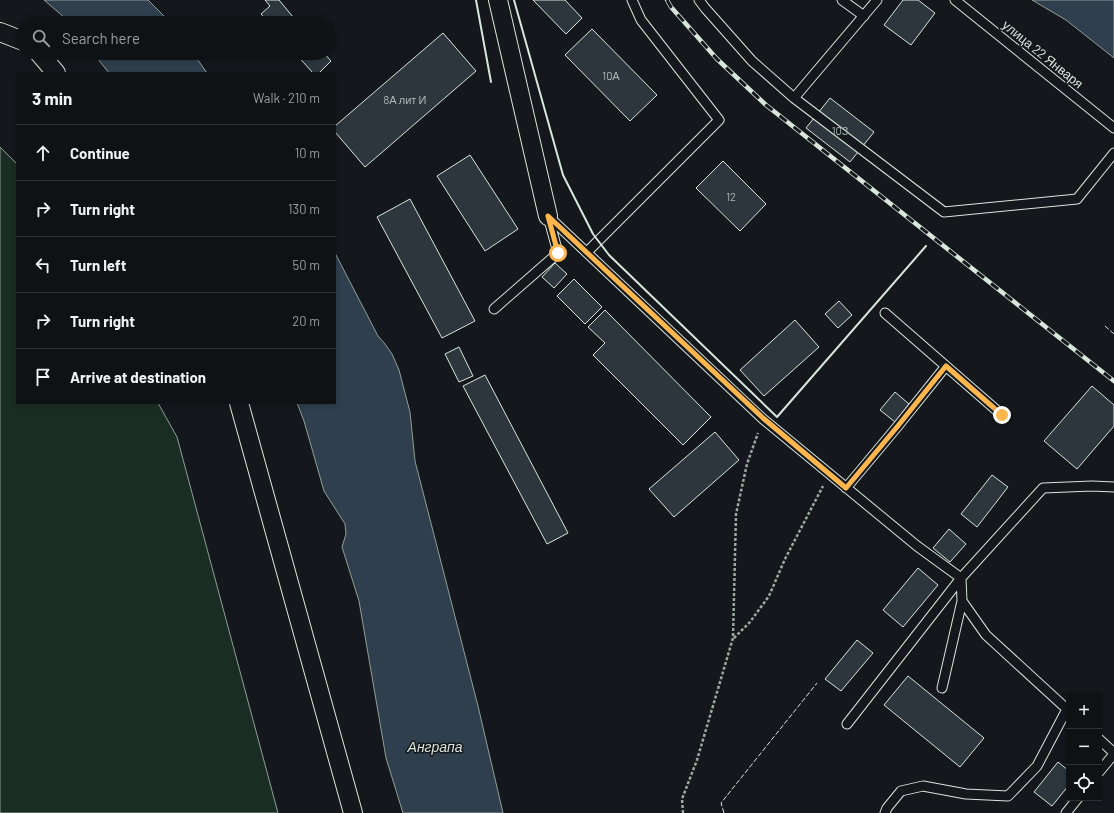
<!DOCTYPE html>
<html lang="en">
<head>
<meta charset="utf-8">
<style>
  body { margin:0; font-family:Barlow,sans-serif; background:#1d2022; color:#f1f3f6 }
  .controls { position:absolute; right:12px; bottom:12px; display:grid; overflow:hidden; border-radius:0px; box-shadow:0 2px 6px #0003 }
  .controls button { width:36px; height:36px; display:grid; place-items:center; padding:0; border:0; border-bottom:1px solid #2f3234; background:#0f1215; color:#f1f3f6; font:20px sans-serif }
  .stop { position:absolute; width:12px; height:12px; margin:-9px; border:3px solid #ffb74d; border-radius:50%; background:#fff }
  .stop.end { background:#ffb74d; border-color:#fff; box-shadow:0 1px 4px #0008 }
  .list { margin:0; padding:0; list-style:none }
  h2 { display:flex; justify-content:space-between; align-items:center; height:52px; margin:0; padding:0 16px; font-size:17px }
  h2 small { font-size:13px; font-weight:400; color:#9b9ea0 }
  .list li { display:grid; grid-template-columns:26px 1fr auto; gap:12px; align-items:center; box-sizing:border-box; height:56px; padding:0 16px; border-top:1px solid #2f3234 }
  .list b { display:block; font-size:15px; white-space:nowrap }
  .list em { font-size:13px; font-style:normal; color:#9b9ea0 }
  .icon { flex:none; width:22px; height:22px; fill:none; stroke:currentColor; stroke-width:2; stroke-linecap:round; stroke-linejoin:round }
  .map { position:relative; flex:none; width:1114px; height:813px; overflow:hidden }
  .search { position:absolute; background:#0f1215; box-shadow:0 2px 6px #0003; left:16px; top:16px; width:320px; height:44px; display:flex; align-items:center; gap:10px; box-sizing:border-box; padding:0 14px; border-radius:22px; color:#9b9ea0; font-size:15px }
  .panel { position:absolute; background:#0f1215; box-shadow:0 2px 6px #0003; left:16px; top:72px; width:320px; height:332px; border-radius:0px }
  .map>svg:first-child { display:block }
</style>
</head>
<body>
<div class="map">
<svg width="1114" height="813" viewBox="0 0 1114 813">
  <rect width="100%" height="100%" fill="#14181c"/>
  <path fill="#1a2d24" stroke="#939e99" d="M0,147L17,164V403H158L177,437L278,813H0Z"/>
  <path fill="#2f3f4d" stroke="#939e99" d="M44,0H148L171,23H69L65,18Z
    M1032,0H1114V58L1066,20Z
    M93,53H193L207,73H109Z
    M335,253L378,336L385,344L392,354L399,370L410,412L415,461L478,706L503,813H403L386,758L359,601L342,547L346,534L345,524L324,491L304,421L297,403H335Z"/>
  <path fill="#2c363c" stroke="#d8e6dc" d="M265,0H279L298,23H269L261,14L270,6Z
    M533,0H565L582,18L566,34Z
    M903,0H918L935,13L911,45L884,25Z
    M592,29L657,95L630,121L565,55Z
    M443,33L476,71L365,167L335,132V126Z
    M295,53H324L331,61L319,73H313Z
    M830,98L874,132L850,162L806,128Z
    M470,155L518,229L485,251L437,176Z
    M723,161L766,204L740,231L696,188Z
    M410,199L475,321L442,338L377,217Z
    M555,263L567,274L554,288L542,277Z
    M574,279L602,307L585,324L557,296Z
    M839,301L852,315L838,328L825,314Z
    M605,310L711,417L683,445L593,355L605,343L588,327Z
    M795,320L819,347L764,396L740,370Z
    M459,347L473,376L459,382L445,354Z
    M485,375L568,533L547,544L463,386Z
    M1092,386L1114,405V426L1077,469L1044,441Z
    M895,392L909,404L895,422L880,410Z
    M715,432L739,460L674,517L649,489Z
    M992,475L1008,487L977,527L961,514Z
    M949,529L966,544L950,562L933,548Z
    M918,568L938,585L903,627L883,610Z
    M857,640L873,653L841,691L825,679Z
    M908,676L984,738L960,767L884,705Z
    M1058,762L1069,771V785L1052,806L1034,792Z"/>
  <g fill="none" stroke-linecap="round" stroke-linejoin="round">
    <g stroke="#d8e6dc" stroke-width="11">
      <path id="service" d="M699,0L705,8L752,61L794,98L877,0
        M842,0L864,16
        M955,0L1114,128
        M794,98L944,212L1077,199L1114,153
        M548,216L763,419L917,546L961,578L962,601L986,635L1069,711
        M587,252L719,120L641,20L632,0
        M494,309L558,253L548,216
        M885,313L1002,415
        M846,488L897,427L946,366
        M942,688L962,601
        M847,724L961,578L1043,488L1092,486L1114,487
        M1099,739L1114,753
        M1099,772L1114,754
        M885,813L887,808L901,791L923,786L966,794L1008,796L1037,766L1067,709
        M1066,813L1078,798"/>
    </g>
    <g stroke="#d8e6dc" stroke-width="20">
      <path id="minor" d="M498,0L548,216
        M0,32L23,41
        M39,53L56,73
        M239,403L353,813"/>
    </g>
    <path stroke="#9da8a2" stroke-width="2.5" stroke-dasharray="3 2" stroke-linecap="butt" d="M734,638L750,622L769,596L785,559L823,486
      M683,813L682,799L697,760L733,638L736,514L747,464L758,433"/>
    <use href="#service" stroke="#14181c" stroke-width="9"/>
    <use href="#minor" stroke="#14181c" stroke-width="18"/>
    <g stroke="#d8e6dc" stroke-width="4.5">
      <path id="rail" d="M667,0L671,7L717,59L766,105L1114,381"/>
    </g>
    <use href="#rail" stroke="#14181c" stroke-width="3" stroke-dasharray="9" stroke-linecap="butt"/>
    <path stroke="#d8e6dc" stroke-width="1" stroke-dasharray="5 2" stroke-linecap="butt" d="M1105,326L1114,334
      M724,813L721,803L817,683"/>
    <path stroke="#d8e6dc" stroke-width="2" d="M476,0L491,82
      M514,0L563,175L593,234L609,255L777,417L926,246"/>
  </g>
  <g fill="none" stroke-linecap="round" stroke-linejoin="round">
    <path stroke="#ffb74d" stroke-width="5" d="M558,253L548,216L763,418L846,488L897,427L946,366L1002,415"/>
  </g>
  <g text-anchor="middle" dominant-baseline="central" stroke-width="3" stroke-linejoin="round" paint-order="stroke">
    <g font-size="11" fill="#adbab4">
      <text x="611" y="75">10А</text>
      <text x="405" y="99">8А лит И</text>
      <text x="840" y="130">10З</text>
      <text x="731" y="196">12</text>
    </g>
    <g font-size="13" fill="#d8e6dc" stroke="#14181c">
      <text transform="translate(1043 54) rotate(39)">улица 22 Января</text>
    </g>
    <g font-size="14" font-style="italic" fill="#d8e6dc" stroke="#14181c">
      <text x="435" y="746">Анграпа</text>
    </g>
  </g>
</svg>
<div class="controls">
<button>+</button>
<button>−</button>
<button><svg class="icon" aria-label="locate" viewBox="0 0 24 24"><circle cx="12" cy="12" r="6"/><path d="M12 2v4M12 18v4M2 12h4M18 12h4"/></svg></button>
</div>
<div class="stop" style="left:558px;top:253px"></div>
<div class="stop end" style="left:1002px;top:415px"></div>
<div class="search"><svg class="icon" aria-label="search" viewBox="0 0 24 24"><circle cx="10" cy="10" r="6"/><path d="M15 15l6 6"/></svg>Search here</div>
<section class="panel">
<h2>3 min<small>Walk · 210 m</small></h2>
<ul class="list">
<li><svg class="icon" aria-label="ahead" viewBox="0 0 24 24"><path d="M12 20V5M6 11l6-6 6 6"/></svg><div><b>Continue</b></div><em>10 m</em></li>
<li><svg class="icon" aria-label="right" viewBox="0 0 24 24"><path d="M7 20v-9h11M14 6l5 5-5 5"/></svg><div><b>Turn right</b></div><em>130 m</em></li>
<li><svg class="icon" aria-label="left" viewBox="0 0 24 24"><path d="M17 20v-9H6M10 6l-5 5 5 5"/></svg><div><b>Turn left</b></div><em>50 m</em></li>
<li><svg class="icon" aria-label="right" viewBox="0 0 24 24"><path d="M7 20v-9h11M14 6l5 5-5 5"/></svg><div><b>Turn right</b></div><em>20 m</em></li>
<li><svg class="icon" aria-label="arrive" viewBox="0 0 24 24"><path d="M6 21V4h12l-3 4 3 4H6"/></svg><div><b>Arrive at destination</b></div></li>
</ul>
</section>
</div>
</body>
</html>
